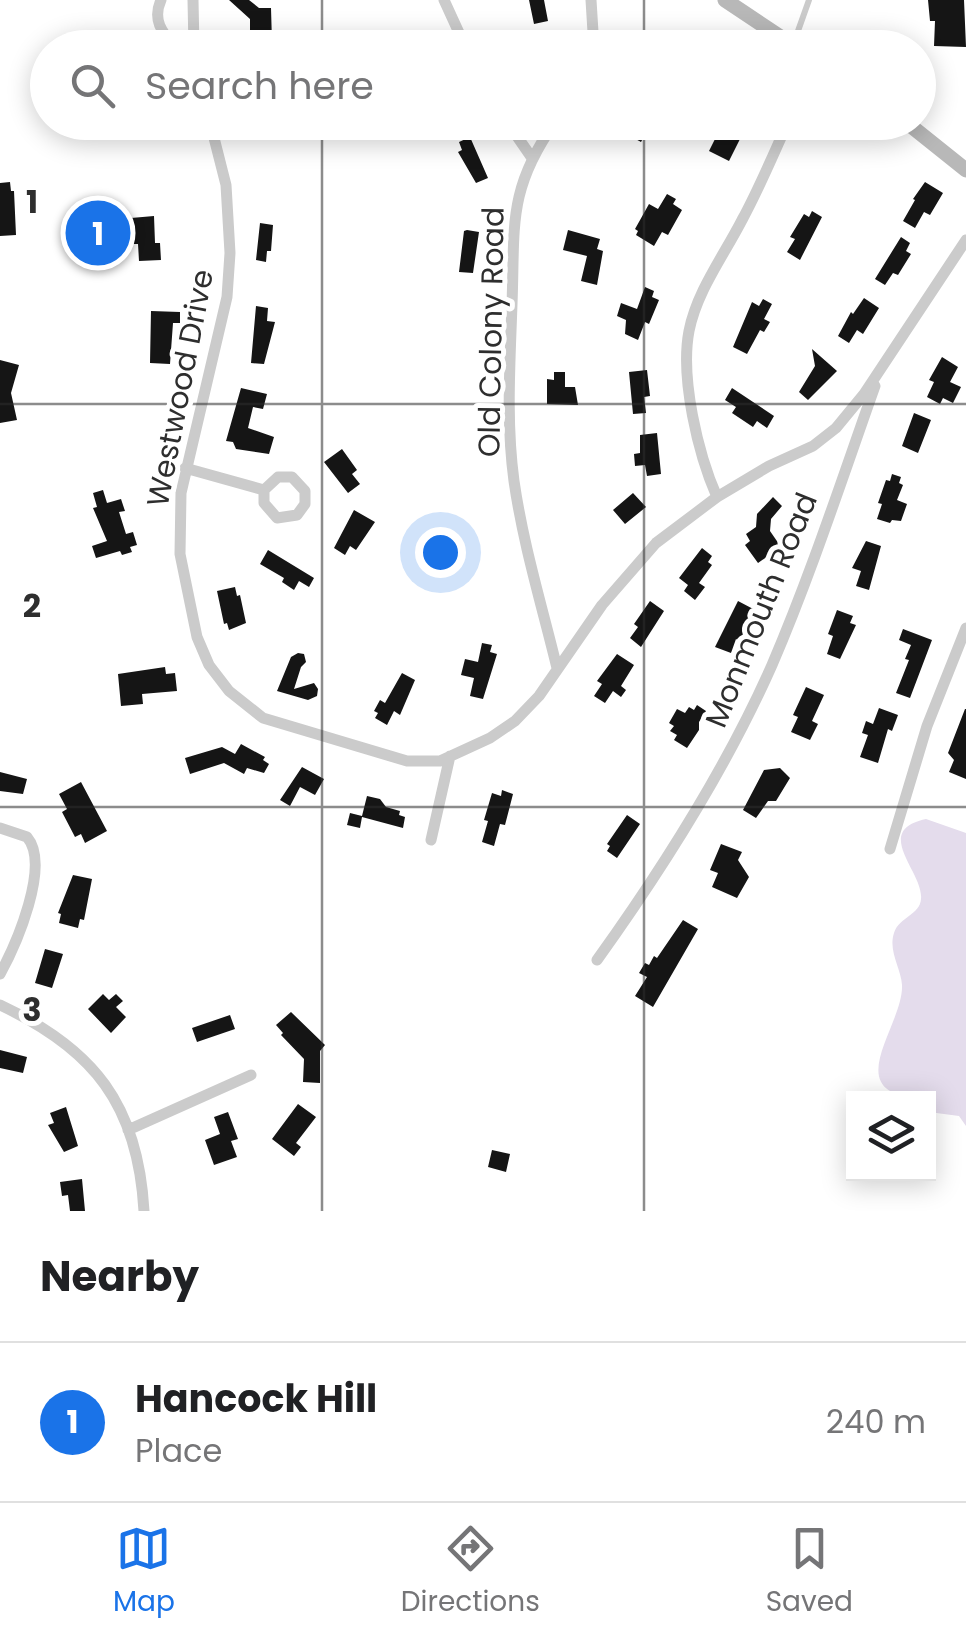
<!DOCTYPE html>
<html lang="en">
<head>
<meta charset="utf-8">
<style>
  body { margin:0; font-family:Poppins,sans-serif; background:#f2f2f2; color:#202124 }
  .controls { position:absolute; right:30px; bottom:30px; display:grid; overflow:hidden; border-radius:0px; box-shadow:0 5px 25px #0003 }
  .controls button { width:90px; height:90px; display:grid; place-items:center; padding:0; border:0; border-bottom:2px solid #e0e0e0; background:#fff; color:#202124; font:50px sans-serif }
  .you { position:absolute; left:440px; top:552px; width:35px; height:35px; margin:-25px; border:8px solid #fff; border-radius:50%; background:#1a73e8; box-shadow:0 0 0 15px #1a73e833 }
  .badge { display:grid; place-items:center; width:65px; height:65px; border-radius:50%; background:#1a73e8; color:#fff; font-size:32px; font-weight:700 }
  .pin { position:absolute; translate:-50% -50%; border:5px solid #fff; box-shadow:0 2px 10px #0006 }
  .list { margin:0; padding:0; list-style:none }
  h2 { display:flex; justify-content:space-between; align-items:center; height:130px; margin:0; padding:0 40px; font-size:42px }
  h2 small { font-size:32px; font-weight:400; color:#757577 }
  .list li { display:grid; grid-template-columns:65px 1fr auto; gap:30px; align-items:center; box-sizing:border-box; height:160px; padding:0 40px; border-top:2px solid #e0e0e0 }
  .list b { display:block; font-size:38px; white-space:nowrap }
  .list p { margin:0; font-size:32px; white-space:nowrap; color:#757577 }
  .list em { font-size:32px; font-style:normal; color:#757577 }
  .icon { flex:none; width:55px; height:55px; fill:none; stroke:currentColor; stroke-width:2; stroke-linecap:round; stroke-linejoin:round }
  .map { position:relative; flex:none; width:966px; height:1211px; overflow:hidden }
  .search { position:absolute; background:#fff; box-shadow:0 5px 25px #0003; left:30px; right:30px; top:30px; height:110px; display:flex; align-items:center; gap:25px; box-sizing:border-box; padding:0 35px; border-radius:55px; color:#757577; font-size:38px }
  .sheet { height:290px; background:#fff }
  nav { display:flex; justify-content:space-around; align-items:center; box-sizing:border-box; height:140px; border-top:2px solid #e0e0e0; background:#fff; font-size:28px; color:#757577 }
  nav a { display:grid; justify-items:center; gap:5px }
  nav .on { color:#1a73e8 }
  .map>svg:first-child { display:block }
</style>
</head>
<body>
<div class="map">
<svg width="966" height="1211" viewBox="0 0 966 1211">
  <rect width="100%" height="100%" fill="#fff"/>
  <path fill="#e4dcec" d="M926,819L966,833V1126L959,1116L929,1112L928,1098C833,1098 904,1027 902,985C901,968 888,951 894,933C899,917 920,915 921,899C924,872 871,831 926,819Z"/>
  <path fill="#151515" d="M229,0H249L259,8H271L272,42L250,43V19Z
    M529,0H544L548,21L534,24Z
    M928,0H964L966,47L934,46L935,21H930Z
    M274,122H306L310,135L301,136L302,140H277Z
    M623,122H635L648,129L641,142L619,130Z
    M700,122H727L744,131L729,161L709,151L719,131Z
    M470,137L488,178L476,183L458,152L462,150L459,142Z
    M10,182L11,191H14L16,235L0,236V183Z
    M925,182L943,193L930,215L924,212L915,228L903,221L915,200L913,199Z
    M667,194L676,199L673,204L682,210L668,235L662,232L654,246L636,235L638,231L635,229L649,204L658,209Z
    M812,211L822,217L800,260L787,252L795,239L790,237L804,214L809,217Z
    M154,216L155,243H160L161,260L139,261L138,244H133L131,218Z
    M260,223L273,225L271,251H267L266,262L256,260Z
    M467,230L479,232L473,273L459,272L464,231Z
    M568,230L600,239L597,249L603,251L597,285L581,281L587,256L563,250Z
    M901,237L910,243L906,251L911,254L898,275L893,273L885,285L875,279Z
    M645,287L654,291L652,297L659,300L649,324L645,322L638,340L625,334L626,320L617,316L621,303L637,309Z
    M864,298L879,308L863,334L857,330L849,343L838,336L851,312L853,314Z
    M763,299L772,304L764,319L770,322L764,332L760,330L747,354L733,347L752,302L759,306Z
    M256,306L268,308L267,321L275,322L264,364L251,363Z
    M151,311L180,312V323H173L170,364L150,363Z
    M812,349L837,371L808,400L799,392L815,366Z
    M942,357L958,367L950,382L961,387L953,403L943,398L940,404L927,397L934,382L929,380Z
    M0,360L19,365L11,393L17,420L0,423Z
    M647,370L650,396L644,397L646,413L633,414L629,372Z
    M554,372H565V387H575L578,405L547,404V379L554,380Z
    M241,388L267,394L263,409L253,407L248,428L274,437L269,454L236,449L233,442L226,441Z
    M732,388L774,416L767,428L757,421L753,427L732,413L736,407L725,400Z
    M914,413L931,420L918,453L902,446Z
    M657,433L661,474L647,476L645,465L635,466L634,454L640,453V435Z
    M342,449L357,470L352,474L360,484L348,493L324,462Z
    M892,474L901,477L899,483L903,485L897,500L907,504L901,521L892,520L890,523L877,519L882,504L878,503L886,480L890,481Z
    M103,490L107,503L121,499L125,511L119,512L126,534L133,532L137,545L130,547L132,552L122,555L120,551L96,558L92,546L107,541L93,508L97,507L93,493Z
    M633,493L646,507L625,524L613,510Z
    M773,497L782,506L771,519L770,531L781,547L758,563L745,545L750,541L746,534L756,527L757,514Z
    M354,510L375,522L356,550L350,546L345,555L334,548Z
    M866,541L881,546L869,590L856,586L861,571L852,568Z
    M702,548L712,556L708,562L712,565L699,583L705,587L695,600L684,591L688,585L679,578Z
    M268,550L314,578L309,587L299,581L294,590L282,582L284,578L260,564Z
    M235,587L237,596L240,595L246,623L229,630L227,623L224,624L217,591Z
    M650,601L664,611L641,647L630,638L638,627L634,624Z
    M738,601L757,611L739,641L736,639L731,653L715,647Z
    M837,610L853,616L850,623L856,625L840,659L827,654L833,636L828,634Z
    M903,629L932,640L910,698L896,693L909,660L905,659L911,645L899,640Z
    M482,643L492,645L490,652L497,654L483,699L470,696L474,678L461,675L465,659L478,662Z
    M298,653L304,654L306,662L301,667L294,689L314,683L318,689L317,696L308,700L277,691L291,657Z
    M617,654L634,665L621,686L626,690L621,697L613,691L605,703L594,696L602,684L597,681Z
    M165,667L166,674L175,673L177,691L142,694L143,704L121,706L118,674Z
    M402,673L415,680L400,715L394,711L387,725L375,718L378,713L374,711L380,700L385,703Z
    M806,687L824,695L812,721L818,724L810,740L791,732L798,717L793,715Z
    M697,705L706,711L699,722V730L687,748L674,740L677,735L670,731L674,726L669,723L677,709L685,713L689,707L694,710Z
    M879,708L898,715L892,731L888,729L878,763L860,757L868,735L862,733L866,721L873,724Z
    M965,709H966V779L949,772L954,760L948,753Z
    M241,744L265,757L263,760L269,764L264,773L247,768L244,774L224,763L190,774L185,758L222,747L235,754Z
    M302,767L324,779L315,795L300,787L290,806L280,800Z
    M780,768L790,778L776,801H768L756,818L743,810L764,770Z
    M0,772L27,779L23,794L0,791Z
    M81,782L107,831L85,843L81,834L75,837L62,812L67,809L59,794Z
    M502,790L513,794L505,825L500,824L494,846L482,842L488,821L484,820L492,793L501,796Z
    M367,796L380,799L386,807L400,811L399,815L405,817L403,828L362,817L360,828L347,825L350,813L362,816Z
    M627,815L640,824L617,858L607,851L610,846L607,844Z
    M721,844L742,852L738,860L749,877L737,898L712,887L718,873L710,870Z
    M73,875L92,879L84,920L80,919L78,928L59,923L61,914L58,913Z
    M683,920L698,929L653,1007L635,996L647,977L639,973L645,963L649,965L654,956L657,958Z
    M45,949L63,954L52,988L35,983Z
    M103,994L109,1000L116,994L123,1001L116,1007L126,1017L111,1033L88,1009Z
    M291,1012L325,1045L320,1051V1083L303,1082L304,1059L281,1035L283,1033L276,1025Z
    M230,1015L235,1029L197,1042L192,1028Z
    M0,1050L27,1057L23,1073L0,1068Z
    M298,1104L316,1117L296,1143L301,1147L294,1156L272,1139Z
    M66,1107L78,1146L64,1152L48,1125L54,1123L50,1113Z
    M228,1112L238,1139L231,1141L237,1157L214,1165L205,1140L220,1134L214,1117Z
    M492,1150L510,1154L506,1172L488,1167Z
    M82,1179L85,1211H70L68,1195L62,1196L60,1182Z"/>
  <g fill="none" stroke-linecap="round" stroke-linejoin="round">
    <path stroke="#cbcbcb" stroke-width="6" d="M793,45L809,0"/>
    <path stroke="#cbcbcb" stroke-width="11" d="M161,0C152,20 162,32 175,48
      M193,0L194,48
      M444,0L466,48
      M591,0L594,48
      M210,122L226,185L230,253L227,297L181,493L180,554L197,637L209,665L229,691L263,718L407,761H440L490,738L515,721L539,696L602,605L656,543L717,497L769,466L813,446L836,428L864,394L966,240
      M507,122L532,158
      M555,122C507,190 515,226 512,304C510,363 506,422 514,481C523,544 542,606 557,668
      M185,468L264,490V503L277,518L297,515L305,504V491L292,477H278L264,490
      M717,497C698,454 680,378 689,331C697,291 723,257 742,220C759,189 773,155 788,122
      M0,828L27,837C51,865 16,945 0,974
      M431,840L450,756
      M890,849L927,726L966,628
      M597,960C663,868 726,769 772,665C811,574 842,479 875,386
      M0,1005C94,1049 138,1105 144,1211
      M128,1130L251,1075"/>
    <path stroke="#b8b8b8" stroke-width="15" d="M725,0L797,48
      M906,122L966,170"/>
  </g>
  <path fill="none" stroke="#2e2e2e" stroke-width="2.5" stroke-opacity="0.55" d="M322,0V48M644,0V48M322,122V1211M644,122V1211M0,404H966M0,807H966"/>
  <g text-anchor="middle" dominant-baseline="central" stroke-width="10" stroke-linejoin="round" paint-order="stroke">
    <g font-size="30" fill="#2e2e2e" stroke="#fff">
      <text transform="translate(491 332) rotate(-89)">Old Colony Road</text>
      <text transform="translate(180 388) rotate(-79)">Westwood Drive</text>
      <text transform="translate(761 610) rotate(-68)">Monmouth Road</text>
    </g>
  </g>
  <g font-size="32" text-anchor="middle" font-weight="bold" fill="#2e2e2e" stroke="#fff" stroke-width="10" stroke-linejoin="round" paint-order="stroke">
    <text x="32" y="213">1</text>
    <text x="32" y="617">2</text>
    <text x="32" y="1021">3</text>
  </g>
</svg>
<div class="controls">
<button><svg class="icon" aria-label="layers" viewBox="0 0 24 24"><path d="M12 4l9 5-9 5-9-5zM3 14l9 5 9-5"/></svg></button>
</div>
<div class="you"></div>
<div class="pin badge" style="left:98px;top:233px">1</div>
<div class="search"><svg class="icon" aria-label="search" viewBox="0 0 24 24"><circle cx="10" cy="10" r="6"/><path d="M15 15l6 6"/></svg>Search here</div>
</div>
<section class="sheet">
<h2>Nearby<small></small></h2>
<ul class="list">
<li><span class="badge">1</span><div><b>Hancock Hill</b><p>Place</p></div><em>240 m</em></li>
</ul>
</section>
<nav>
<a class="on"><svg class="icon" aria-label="map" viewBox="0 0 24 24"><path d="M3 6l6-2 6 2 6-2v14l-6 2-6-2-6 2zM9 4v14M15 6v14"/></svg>Map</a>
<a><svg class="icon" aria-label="directions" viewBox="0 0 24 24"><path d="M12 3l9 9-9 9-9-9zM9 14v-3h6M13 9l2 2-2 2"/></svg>Directions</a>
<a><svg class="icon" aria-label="saved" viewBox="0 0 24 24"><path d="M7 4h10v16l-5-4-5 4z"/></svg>Saved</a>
</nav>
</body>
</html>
